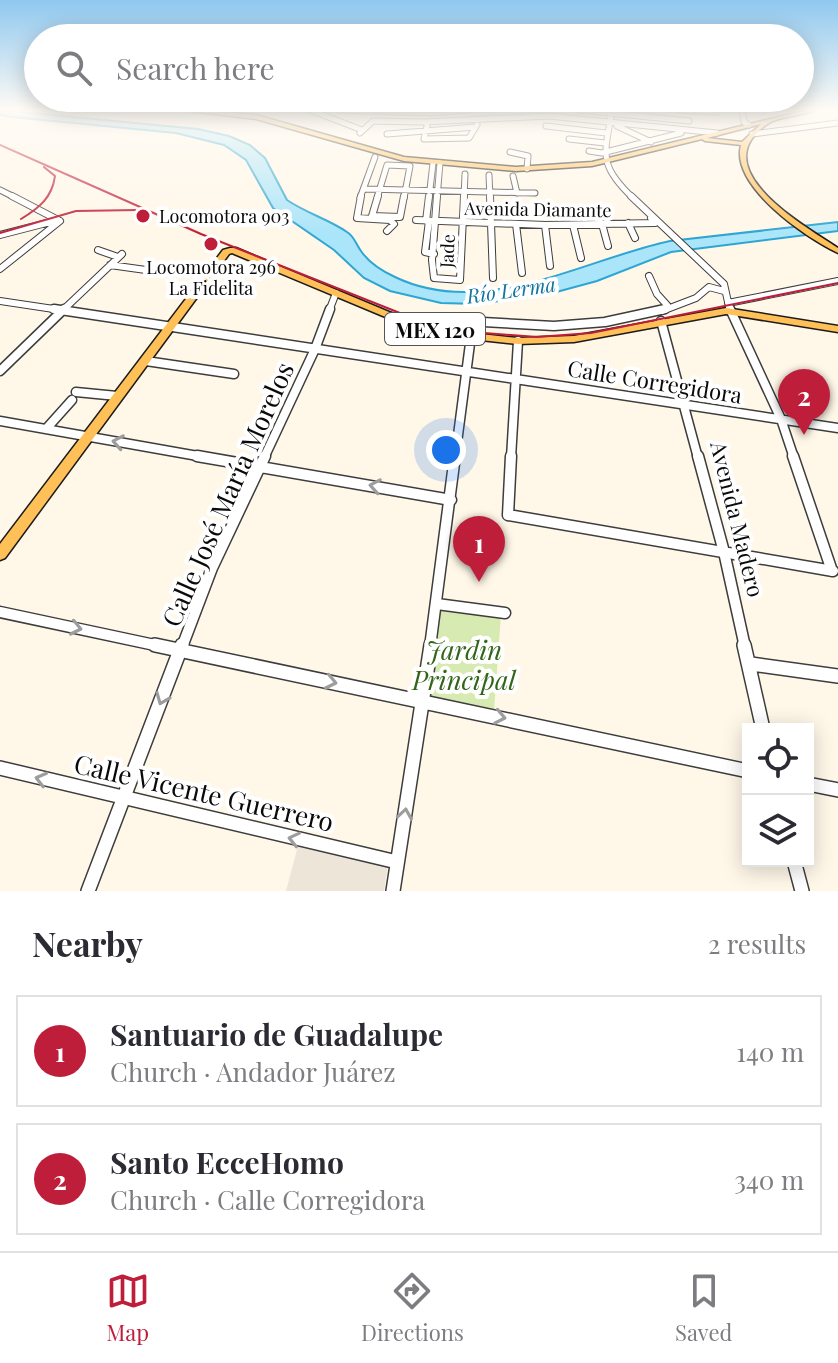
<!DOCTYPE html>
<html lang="en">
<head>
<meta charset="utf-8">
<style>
  body { margin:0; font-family:"Playfair Display",serif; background:#f7f7f7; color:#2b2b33 }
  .controls { position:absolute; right:24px; bottom:24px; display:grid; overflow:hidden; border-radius:0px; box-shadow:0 4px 20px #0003 }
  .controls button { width:72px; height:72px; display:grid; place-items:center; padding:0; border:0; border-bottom:2px solid #e1e1e2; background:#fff; color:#2b2b33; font:40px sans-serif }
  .you { position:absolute; left:446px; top:450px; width:28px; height:28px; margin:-20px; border:6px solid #fff; border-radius:50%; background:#1a73e8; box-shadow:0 0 0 12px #1a73e833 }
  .badge { display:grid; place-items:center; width:52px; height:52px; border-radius:50%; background:#bf1e3a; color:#fff; font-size:26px; font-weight:700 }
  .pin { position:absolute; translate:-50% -66px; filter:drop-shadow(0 2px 4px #0008) }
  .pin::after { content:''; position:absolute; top:42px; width:28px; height:24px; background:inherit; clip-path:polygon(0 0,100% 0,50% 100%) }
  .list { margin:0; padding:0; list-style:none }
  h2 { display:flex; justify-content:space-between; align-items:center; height:104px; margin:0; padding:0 32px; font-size:34px }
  h2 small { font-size:26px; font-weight:400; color:#7c7c81 }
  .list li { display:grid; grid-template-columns:52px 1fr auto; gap:24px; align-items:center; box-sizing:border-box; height:112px; margin:0 16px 16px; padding:0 16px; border:2px solid #e1e1e2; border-radius:0px }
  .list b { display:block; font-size:30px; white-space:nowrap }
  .list p { margin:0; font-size:26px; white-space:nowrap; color:#7c7c81 }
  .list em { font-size:26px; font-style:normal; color:#7c7c81 }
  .icon { flex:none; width:44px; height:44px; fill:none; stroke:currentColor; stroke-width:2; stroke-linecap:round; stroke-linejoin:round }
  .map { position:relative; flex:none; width:838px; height:891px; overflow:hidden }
  .search { position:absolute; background:#fff; box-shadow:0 4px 20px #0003; left:24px; right:24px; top:24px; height:88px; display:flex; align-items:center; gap:20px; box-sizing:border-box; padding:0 28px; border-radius:44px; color:#7c7c81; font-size:30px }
  .sheet { height:360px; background:#fff }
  nav { display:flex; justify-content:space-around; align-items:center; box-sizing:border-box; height:112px; border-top:2px solid #e1e1e2; background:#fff; font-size:22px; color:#7c7c81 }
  nav a { display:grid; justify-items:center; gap:4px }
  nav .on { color:#bf1e3a }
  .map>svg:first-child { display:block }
</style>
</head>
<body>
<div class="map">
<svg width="838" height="891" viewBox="0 0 838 891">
  <rect width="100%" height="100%" fill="#fff7e8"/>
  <path fill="#d6eab1" d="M439,606L501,615L494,710L426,699Z"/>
  <path fill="#ede5d8" d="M298,846L388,865L384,891H286Z"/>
  <path fill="#aae5f9" stroke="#2ea6d3" stroke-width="2" d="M0,110L198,129L229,136L250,145L265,158L287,200C306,213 328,219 347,232C354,236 356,244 361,251C369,263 382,271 395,277C484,320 585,259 670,241L838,222V231L671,252L597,281L549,294L478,304L441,303L390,291L364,278L334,250L273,208L246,160L224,145L176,133L12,117L0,115Z"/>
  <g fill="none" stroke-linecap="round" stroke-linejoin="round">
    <g stroke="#3d3d3d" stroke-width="7">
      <path id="minor-far4" d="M310,110L362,130
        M339,110L431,113L468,110
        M579,110L689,121
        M612,110C605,154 597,164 633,198
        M680,110L717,112
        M742,110L744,122L749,125
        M208,111L211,110
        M427,126L424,139L469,138L477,125
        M546,126L606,133
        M617,126L651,142
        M360,133L373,121L423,122L549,116L717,133
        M387,134L475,127
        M752,134L838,123
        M569,139L605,143
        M589,151L602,153L681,133
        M510,152L528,156L527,169
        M489,175L490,198
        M513,176L517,193
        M364,189L535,193
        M0,190L16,198
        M360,198L375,157
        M377,198L387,165L410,166L404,198
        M429,198L433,163
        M437,198L440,163
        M464,198L465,174"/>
    </g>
    <g stroke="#3d3d3d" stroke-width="8">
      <path id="minor-far3" d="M361,196L357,218L390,220L394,224L387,231
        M378,196L372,216L400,217L404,196
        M437,196L432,260L434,278L460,280L464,196
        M490,196L493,278
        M631,196L724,284L730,311
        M416,220L545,225L655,223L651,218
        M426,221L429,196
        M429,221L425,252L434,254
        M628,223L635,238
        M516,224L522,273
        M602,224L608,246
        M545,225L550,266
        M573,225L581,258
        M0,235L58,220
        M98,250L118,257
        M110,265L153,271
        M0,269L60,221L12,196
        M649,276L657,294L667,305
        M0,301L67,311
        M728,303L838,281
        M62,311L122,254
        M329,311L336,293
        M662,311L696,298L709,287L724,291"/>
    </g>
    <g stroke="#3d3d3d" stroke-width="11">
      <path id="minor-far2" d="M54,309L838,428
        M730,309L781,419L794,458
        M447,320L554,326L605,322L665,309
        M661,321L698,458
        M146,361L234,374
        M0,371L64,309
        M76,392L117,396
        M0,421L209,458
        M46,429L72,400
        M264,458L315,349L330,309
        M455,458L471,336
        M511,458L518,341"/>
    </g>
    <g stroke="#3d3d3d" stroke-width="13">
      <path id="minor-far1" d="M197,456L451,500
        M511,456L508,515L833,571
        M698,456L724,552L745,647
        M793,456L832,571
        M437,604L505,613
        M0,612L164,647
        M182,647L212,568L265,456
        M430,647L455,456"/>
    </g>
    <g stroke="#3d3d3d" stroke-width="16">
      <path id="minor" d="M155,645L748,771
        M744,645L763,729
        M751,664L838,676
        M0,768L397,862
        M808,784L838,790
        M794,861L802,891
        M88,891L182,645
        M393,891L431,645"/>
    </g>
    <g stroke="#1b1b1b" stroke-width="3">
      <path id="major" d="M182,110H197L256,115L404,157L516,167L592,162L808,110H815C803,116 780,116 769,123C701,167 803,225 838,248V253C806,238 730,186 741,145L705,141L702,139L592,166L516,171L404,161L256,119ZM761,124L742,142L707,138Z
        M230,248H236L389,312L423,324L471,333L518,338L574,336L726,308L838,326V332L726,314L574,342L518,344L471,339L418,328L383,316L232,253L229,254L5,558L0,560V544L223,250Z"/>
    </g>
    <use href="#minor-far4" stroke="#fff" stroke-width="5"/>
    <use href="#minor-far3" stroke="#fff" stroke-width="6"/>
    <use href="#minor-far2" stroke="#fff" stroke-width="8"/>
    <use href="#minor-far1" stroke="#fff" stroke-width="10"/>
    <use href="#minor" stroke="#fff" stroke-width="13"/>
    <use href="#major" fill="#ffc058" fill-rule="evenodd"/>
    <path stroke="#bf1e3a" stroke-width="2" d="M0,145L201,234L420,321L471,332L537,337L591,333L838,283
      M21,219C39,208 52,198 55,176L44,167
      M0,233L76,211L137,210"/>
  </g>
  <defs><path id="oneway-chevron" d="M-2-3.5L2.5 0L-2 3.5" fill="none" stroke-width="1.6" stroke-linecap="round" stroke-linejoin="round" transform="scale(2)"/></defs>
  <g stroke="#9d9d9d">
    <use href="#oneway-chevron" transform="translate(118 442) rotate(-170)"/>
    <use href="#oneway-chevron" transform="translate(375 486) rotate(-170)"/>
    <use href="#oneway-chevron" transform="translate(76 628) rotate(12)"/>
    <use href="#oneway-chevron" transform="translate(331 682) rotate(12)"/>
    <use href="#oneway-chevron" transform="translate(162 699) rotate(112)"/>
    <use href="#oneway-chevron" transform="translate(500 717) rotate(11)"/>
    <use href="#oneway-chevron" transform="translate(41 779) rotate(-166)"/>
    <use href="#oneway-chevron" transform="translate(405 814) rotate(-81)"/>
    <use href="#oneway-chevron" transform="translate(294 839) rotate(-167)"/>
  </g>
  <linearGradient id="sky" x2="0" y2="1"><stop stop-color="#8fc8ef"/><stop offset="0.47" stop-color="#fffbf5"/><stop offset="1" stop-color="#fffbf5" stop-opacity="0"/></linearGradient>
  <rect width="838" height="234" fill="url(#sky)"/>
  <g fill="#bf1e3a" stroke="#fff" stroke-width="3">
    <circle cx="143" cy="216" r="8"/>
    <circle cx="211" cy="244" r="8"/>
  </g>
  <g text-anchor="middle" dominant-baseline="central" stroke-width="8" stroke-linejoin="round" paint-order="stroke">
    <g font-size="18" fill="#0a0a0a" stroke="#fff">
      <text transform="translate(538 209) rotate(1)">Avenida Diamante</text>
      <text transform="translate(447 251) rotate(-87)">Jade</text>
    </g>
    <g font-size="18" fill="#0a0a0a" stroke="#fff" text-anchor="start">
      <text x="159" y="216">Locomotora 903</text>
      <text x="211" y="267" text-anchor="middle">Locomotora 296<tspan x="211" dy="21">La Fidelita</tspan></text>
    </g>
    <g font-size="20" font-style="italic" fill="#1074a0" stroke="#fff">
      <text transform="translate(511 289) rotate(-8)">Río Lerma</text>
    </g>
    <rect fill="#fff" stroke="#545454" stroke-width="2" x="385" y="313" width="100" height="32" rx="6"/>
    <g font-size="20" font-weight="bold" fill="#0a0a0a">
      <text x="435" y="329">MEX 120</text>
    </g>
    <g font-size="22" fill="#0a0a0a" stroke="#fff">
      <text transform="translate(655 381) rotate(9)">Calle Corregidora</text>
      <text transform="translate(738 519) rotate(76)">Avenida Madero</text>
    </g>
    <g font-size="26" fill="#0a0a0a" stroke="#fff">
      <text transform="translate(227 494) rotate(-66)">Calle José María Morelos</text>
      <text transform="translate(204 792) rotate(13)">Calle Vicente Guerrero</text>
    </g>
    <g font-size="26" font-style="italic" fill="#326419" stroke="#fff">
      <text x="464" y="649">Jardin<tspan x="464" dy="30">Principal</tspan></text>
    </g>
  </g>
</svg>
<div class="controls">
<button><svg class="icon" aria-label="locate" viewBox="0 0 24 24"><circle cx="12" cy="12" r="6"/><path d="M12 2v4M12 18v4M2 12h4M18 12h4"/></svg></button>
<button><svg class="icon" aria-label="layers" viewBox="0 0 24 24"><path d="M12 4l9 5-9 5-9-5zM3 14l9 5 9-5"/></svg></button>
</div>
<div class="you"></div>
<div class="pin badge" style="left:479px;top:582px">1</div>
<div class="pin badge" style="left:804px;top:435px">2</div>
<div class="search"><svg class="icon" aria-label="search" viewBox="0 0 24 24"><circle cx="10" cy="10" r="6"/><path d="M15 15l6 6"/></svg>Search here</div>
</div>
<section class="sheet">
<h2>Nearby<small>2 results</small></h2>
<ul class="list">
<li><span class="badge">1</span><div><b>Santuario de Guadalupe</b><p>Church · Andador Juárez</p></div><em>140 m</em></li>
<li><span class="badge">2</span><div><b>Santo EcceHomo</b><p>Church · Calle Corregidora</p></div><em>340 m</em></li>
</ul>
</section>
<nav>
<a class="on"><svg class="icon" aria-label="map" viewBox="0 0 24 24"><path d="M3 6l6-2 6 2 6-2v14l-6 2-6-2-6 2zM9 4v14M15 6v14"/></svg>Map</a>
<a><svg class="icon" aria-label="directions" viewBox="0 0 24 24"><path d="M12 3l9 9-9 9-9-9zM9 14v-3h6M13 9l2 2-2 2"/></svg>Directions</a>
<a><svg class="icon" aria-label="saved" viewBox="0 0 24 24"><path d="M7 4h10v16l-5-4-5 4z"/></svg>Saved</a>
</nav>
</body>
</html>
